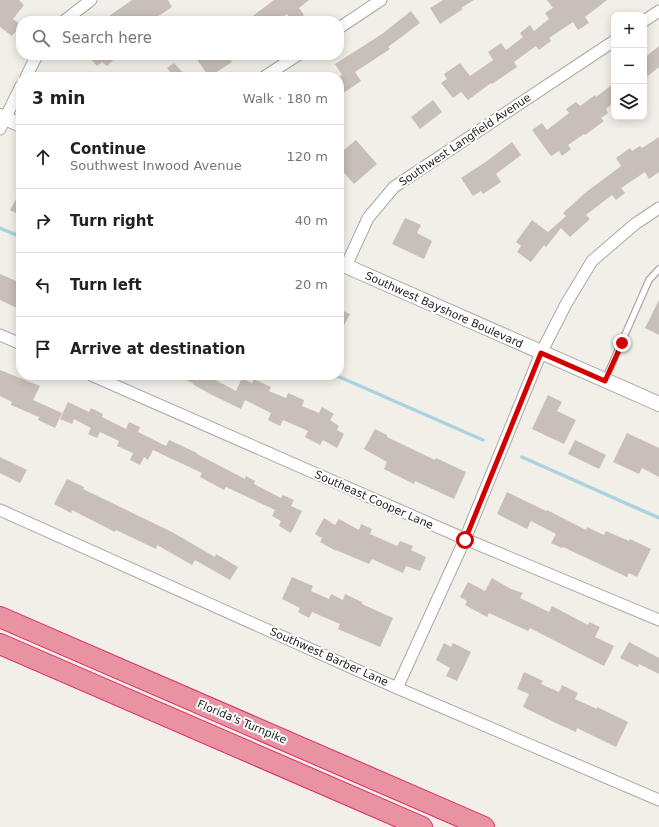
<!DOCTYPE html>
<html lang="en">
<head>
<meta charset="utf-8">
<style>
  body { margin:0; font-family:"DejaVu Sans",sans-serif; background:#f6f6f6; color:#222 }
  .controls { position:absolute; right:12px; top:12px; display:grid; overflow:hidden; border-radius:8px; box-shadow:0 2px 10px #0003 }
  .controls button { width:36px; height:36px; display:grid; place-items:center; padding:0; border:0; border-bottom:1px solid #e0e0e0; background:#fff; color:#222; font:20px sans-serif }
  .stop { position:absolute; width:12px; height:12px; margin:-9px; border:3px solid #d40000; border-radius:50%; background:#fff }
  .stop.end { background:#d40000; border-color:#fff; box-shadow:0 1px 4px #0008 }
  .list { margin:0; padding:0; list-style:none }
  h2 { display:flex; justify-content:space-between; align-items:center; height:52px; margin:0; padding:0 16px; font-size:17px }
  h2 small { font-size:13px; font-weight:400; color:#767676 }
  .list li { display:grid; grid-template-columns:26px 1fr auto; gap:12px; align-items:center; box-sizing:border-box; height:64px; padding:0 16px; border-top:1px solid #e0e0e0 }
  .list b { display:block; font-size:15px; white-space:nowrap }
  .list p { margin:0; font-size:13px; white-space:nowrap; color:#767676 }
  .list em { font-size:13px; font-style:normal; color:#767676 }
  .icon { flex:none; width:22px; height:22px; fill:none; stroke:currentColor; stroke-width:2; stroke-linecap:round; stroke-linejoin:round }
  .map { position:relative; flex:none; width:659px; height:827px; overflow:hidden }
  .search { position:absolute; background:#fff; box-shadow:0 2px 10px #0003; left:16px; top:16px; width:328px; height:44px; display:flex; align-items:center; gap:10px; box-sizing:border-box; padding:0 14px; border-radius:16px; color:#767676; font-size:15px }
  .panel { position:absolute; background:#fff; box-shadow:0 2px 10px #0003; left:16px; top:72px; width:328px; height:308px; border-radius:16px }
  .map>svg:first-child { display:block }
</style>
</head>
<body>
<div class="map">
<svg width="659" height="827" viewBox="0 0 659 827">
  <rect width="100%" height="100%" fill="#f2efe9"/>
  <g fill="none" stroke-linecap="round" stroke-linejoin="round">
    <path stroke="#aad3df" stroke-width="3.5" d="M0,228L21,237
      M335,375L483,440
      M522,457L659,518"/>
  </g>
  <path fill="#c7bfb8" d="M0,0H19L24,5L13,19L21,25L12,36L0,27Z
    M132,0H168L172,7L151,21H102Z
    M274,0H309L299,8L304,15L296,21H292L287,14L277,21H246Z
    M443,0H474L461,8L463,9L440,24L430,8Z
    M547,0H607L585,17L589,23L578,30L573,22L549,38L551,41L539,50L536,46L514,62L517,67L492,84L491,83L468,100L461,92L453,98L441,83L447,79L444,74L460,63L470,76L493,60L488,52L501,43L506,50L523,37L520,33L530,25L534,31L549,19L545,13L553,8Z
    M411,11L420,23L388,47L390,49L355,72L361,81L339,96V77L342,75L335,64L382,34Z
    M659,46V67L644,79V58Z
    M87,55H119L107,66L102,62L97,66Z
    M194,55H227L232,62L209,77Z
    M174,63L187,77H165L170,72L167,68Z
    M614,83V102L606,109L608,113L601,118L604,121L585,135L584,134L568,145L571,149L562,156L559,151L551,156L532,130L542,123L547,130L569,113L566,109L576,102L580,106L595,95L596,97Z
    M433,100L442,112L420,129L411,117Z
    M659,137V172L649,179L645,172L621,188L625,193L616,200L612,195L586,215L590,219L570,237L561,228L546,247L544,245L531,262L517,252L521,246L516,242L532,220L548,232L566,216L563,213L585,193L621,166L616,158L630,148L632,151L640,146L642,148Z
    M356,140L377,164L354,184L339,167V154Z
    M512,142L521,155L496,174L501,182L483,194L481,191L473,196L461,178L487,161Z
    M21,190V216L10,210Z
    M405,218L421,225L417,233L432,241L424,259L392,244Z
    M0,274L21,283V310L0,300Z
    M659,300V335L645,328Z
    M339,309L350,314L339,335Z
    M0,370L40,386L33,400L62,413L55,428L38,420L39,417L11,405L12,402L0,396Z
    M176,375H206L236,391L242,378L252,383L254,379L271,387L269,391L286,398L288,393L304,400L302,406L319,413L322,407L334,414L330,420L339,426L337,430L344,434L337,448L323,440L320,445L305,437L308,431L283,420L280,426L268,420L271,413L245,400L241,409L214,396L194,385V384Z
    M548,395L562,402L557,411L576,420L564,444L532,429Z
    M68,402L89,412L91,408L103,414L102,417L126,429L129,422L140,427L138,432L166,446L169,440L197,453V454L245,479L246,476L255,481L254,484L281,498L283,495L294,500L291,506L302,511L291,533L279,526L281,521L272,516L275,510L226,487L224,490L200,477L202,473L153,450L148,460L144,457L140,465L130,460L133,453L117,446L119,441L100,432L97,438L88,434L91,428L74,419L72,424L60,419Z
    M375,429L387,435V437L435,460L436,458L466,472L454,499L415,481L414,484L384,469L387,462L364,449Z
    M627,433L659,448V477L642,468L639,474L613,462Z
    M575,440L606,455L599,469L568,454Z
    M0,457L27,470L20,483L0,473Z
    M67,479L84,487L83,489L172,532L215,557L216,554L238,567L230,580L195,560L192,565L157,545L156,549L116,530L115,532L72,510L71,513L54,504Z
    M507,492L546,511L547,510L586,530L587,527L604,535L606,531L629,541L630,539L651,549L637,577L629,573L627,577L563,547L562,548L551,543L556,534L531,521L527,529L497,514Z
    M324,518L335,525L339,519L359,530L361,524L372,529L370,534L397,546L400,541L413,546L411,550L426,557L420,571L406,566L403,573L372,559L369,564L336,550V551L320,542L322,538L315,534Z
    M292,577L313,586L311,591L329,599L331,594L343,600L345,594L362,602V604L393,618L380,647L338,629L340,624L312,612L309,618L298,612L300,608L282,599Z
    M492,578L511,589L523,593L520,598L549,612L552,606L588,625L589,622L600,627L595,637L614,646L604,666L530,628L528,631L489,613L487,617L465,605L467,601L460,597L468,582L485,591Z
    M629,642L659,658V674L639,664L638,667L620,658Z
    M444,643L451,647L453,643L471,652L457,681L446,676L450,668L436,660Z
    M524,672L543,681L541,684L559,692L562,685L578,693L575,699L597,709V707L628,722L616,747L577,728L576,732L560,725L523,707L529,694L517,689Z"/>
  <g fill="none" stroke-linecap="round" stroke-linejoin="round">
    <g stroke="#a9a9a9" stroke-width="8">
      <path id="service" d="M605,380L649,280L659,269"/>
    </g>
    <g stroke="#a9a9a9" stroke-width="13">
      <path id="minor" d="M64,21L91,0
        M644,21L659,11
        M339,28L381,0
        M26,77L37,55
        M264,77L298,55
        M0,129L21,86
        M346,266L368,218L394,187L614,41
        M0,335L21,344
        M91,375L465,539L659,620
        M0,510L397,688L659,800
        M397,688L465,539L541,353L566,304L592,261L635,224L659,208"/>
    </g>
    <g stroke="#a9a9a9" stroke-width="16">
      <path id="tertiary" d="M0,116L21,125
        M339,263L659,404"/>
    </g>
    <g stroke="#dc2a67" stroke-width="22">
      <path id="motorway" d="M0,617L484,827
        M0,644L422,827"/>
    </g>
    <use href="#service" stroke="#fff" stroke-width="5.5"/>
    <use href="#minor" stroke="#fff" stroke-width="11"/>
    <use href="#tertiary" stroke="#fff" stroke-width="14"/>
    <use href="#motorway" stroke="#e892a2" stroke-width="20"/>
  </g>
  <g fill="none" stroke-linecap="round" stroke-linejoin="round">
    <path stroke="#d40000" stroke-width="5" d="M465,540L541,353L605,381L622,343"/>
  </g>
  <g text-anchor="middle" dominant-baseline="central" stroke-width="4" stroke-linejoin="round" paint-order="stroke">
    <g font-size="11" fill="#222" stroke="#fff">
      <text transform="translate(465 140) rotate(-34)">Southwest Langfield Avenue</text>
      <text transform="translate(444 310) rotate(24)">Southwest Bayshore Boulevard</text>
      <text transform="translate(374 500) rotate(24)">Southeast Cooper Lane</text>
      <text transform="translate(329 657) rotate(24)">Southwest Barber Lane</text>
      <text transform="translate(242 722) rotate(23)">Florida's Turnpike</text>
    </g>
  </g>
</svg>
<div class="controls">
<button>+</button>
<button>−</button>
<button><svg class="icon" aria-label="layers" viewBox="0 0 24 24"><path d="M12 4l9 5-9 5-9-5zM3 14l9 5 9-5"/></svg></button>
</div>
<div class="stop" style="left:465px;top:540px"></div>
<div class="stop end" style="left:622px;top:343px"></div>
<div class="search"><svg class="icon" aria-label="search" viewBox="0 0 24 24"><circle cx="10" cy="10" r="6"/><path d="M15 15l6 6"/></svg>Search here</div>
<section class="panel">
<h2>3 min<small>Walk · 180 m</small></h2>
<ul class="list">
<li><svg class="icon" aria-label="ahead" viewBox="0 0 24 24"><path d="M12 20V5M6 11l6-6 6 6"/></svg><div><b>Continue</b><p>Southwest Inwood Avenue</p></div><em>120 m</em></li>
<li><svg class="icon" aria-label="right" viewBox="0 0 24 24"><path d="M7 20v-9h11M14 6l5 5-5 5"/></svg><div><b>Turn right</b></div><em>40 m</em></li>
<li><svg class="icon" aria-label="left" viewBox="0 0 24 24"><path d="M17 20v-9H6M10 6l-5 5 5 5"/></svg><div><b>Turn left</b></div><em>20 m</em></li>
<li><svg class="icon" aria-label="arrive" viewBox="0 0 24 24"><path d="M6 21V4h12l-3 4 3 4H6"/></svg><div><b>Arrive at destination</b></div></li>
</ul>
</section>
</div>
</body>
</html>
